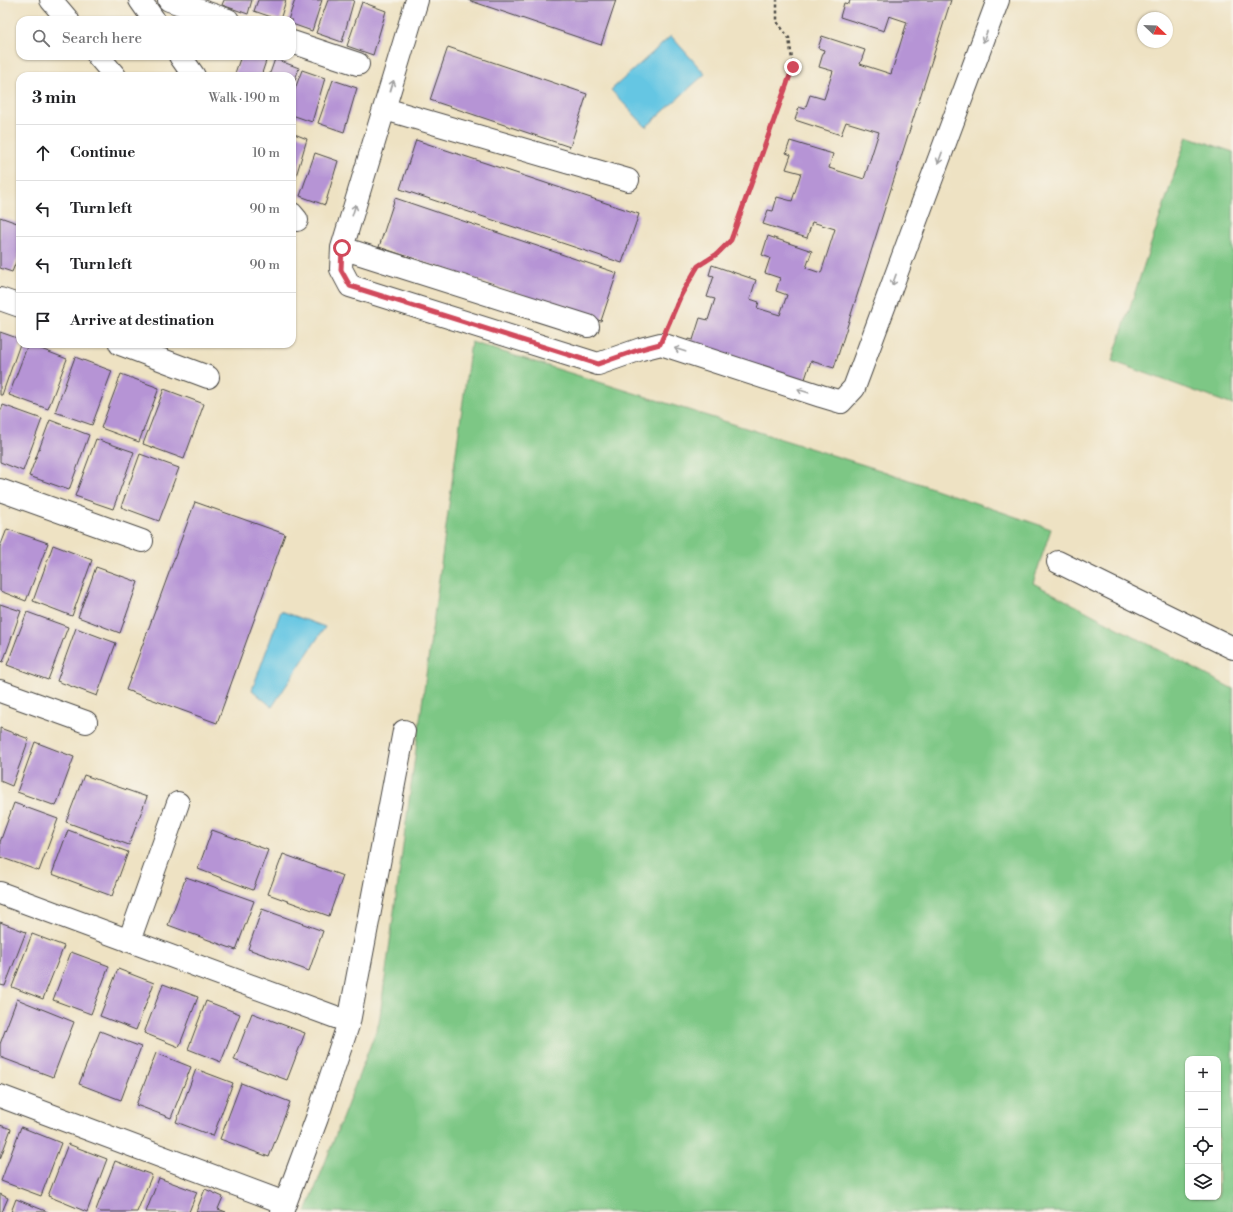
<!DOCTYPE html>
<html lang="en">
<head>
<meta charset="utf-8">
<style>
  body { margin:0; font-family:"Libre Bodoni",serif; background:#f6f6f6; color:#202124 }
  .controls { position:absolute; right:12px; bottom:12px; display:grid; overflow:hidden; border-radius:8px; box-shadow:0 1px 3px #0004 }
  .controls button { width:36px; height:36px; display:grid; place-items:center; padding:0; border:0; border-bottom:1px solid #e0e0e0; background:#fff; color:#202124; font:20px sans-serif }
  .compass { position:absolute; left:1137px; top:12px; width:36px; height:36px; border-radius:50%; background:#fff; box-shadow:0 1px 3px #0004; rotate:113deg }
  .stop { position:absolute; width:12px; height:12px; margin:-9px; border:3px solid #d1495b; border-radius:50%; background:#fff }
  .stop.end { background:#d1495b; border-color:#fff; box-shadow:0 1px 4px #0008 }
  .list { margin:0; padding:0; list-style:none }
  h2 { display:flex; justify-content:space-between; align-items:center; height:52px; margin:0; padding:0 16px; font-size:17px }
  h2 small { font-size:13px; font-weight:400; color:#757577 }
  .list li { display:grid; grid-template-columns:26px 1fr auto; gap:12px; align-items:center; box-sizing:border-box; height:56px; padding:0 16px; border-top:1px solid #e0e0e0 }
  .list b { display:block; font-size:15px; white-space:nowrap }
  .list em { font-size:13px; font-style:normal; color:#757577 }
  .icon { flex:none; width:22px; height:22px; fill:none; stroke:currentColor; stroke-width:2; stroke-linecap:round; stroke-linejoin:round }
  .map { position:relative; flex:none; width:1233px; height:1212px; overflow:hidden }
  .search { position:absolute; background:#fff; box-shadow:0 1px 3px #0004; left:16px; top:16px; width:280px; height:44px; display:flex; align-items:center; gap:10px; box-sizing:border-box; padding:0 14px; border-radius:12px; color:#757577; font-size:15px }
  .panel { position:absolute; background:#fff; box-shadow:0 1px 3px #0004; left:16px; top:72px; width:280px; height:276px; border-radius:12px }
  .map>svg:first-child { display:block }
</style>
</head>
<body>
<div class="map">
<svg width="1233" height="1212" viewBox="0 0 1233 1212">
  <rect width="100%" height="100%" fill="#f7f3e8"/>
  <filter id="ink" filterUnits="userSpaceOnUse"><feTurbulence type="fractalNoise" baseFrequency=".025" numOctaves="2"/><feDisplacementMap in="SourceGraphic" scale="8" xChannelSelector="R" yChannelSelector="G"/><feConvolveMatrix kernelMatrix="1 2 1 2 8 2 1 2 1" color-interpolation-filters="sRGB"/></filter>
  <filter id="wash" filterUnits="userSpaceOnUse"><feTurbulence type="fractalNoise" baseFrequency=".012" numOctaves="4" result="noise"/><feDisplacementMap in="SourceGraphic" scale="16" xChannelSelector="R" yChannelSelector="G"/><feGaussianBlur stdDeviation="0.9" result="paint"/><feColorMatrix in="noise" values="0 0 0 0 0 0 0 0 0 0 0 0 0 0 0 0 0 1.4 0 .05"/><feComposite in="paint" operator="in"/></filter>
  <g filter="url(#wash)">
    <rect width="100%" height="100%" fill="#eee2c3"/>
    <path fill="#7dc785" stroke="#547958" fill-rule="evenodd" d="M1187,136L1233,152V405L1112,361Z
      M471,342L880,470L1051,529L1033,583L1233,689V1212H306L379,1023ZM1188,1059H1218V1197H1188Z"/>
    <path fill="#65c6e3" stroke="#487887" d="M671,36L705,74L646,127L611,90Z
      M281,611L325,627L272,707L252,690Z"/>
    <g id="blocks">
      <path fill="#b694d5" d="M224,0H252L248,14L222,5Z
        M258,0H286L280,20L254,11Z
        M295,0H322L312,31L292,24V20H288Z
        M328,0H354L342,42L316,33Z
        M468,0H616L601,45Z
        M850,0H951L834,368L811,361L803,385L686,348L689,339L693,340L700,318L708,320L715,299L707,297L714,276L709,275L712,265L756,280L750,299L759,302L757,308L780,315L787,295L776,291L780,278L765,273L770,258L762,255L768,236L812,251L806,268L821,273L835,229L812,222L807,238L763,224L768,210L773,211L777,197L792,201L801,173L786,169L791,155L786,153L790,141L833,154L829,168L864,179L879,132L846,122L841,135L795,120L799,107L805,109L810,95L824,99L833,71L819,67L824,50L818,48L822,36L865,50L860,64L891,74L907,22L889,16L884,31L840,17L844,3L849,4Z
        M362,2L386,11L373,55L347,46Z
        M448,47L587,94L570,147L430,100Z
        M241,56H253L266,61L261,76H234Z
        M275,59L299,68L292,89V76H269Z
        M302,70L325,78L312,122L292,115V97Z
        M333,80L357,88L344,132L318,123Z
        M292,133L307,139L294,183L292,182Z
        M416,140L639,214L622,263L400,189Z
        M315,153L338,161L325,205L300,196Z
        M395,198L617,273L601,321L379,247Z
        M0,217L20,224V252L12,272L0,268Z
        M0,332L20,339V344L2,395H0Z
        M28,344L67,359L48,409L9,395Z
        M75,357L112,371L92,425L55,412Z
        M121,374L159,388L139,442L101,428Z
        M164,389L204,404L184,459L143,444Z
        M3,405L42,419L23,471L0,462V413Z
        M50,420L89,435L69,490L29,476Z
        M96,439L134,452L113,509L75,496Z
        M140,454L179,468L159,521L121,507Z
        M195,502L285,534L217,723L126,690Z
        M7,529L48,543L26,601L0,591V547Z
        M53,545L92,560L72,616L33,601Z
        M96,567L138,582L120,633L78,617Z
        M0,604L21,611L3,662L0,661Z
        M27,612L68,627L48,680L7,665Z
        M76,628L116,643L97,696L57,681Z
        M0,728L29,739L12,786L0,781Z
        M35,742L74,757L56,806L17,792Z
        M84,775L147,797L129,845L66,822Z
        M14,803L58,819L39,871L0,857V842Z
        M68,830L128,852L112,896L52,874Z
        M212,830L268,850L253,890L198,869Z
        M283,854L343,876L329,916L268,894Z
        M186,877L254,901L236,950L168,925Z
        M262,909L323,931L309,971L248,949Z
        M0,922L26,932L5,986L0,985Z
        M32,934L64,946L43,999L12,987Z
        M71,952L109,966L91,1014L53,1000Z
        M118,969L154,983L136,1030L100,1016Z
        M163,984L198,997L179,1047L144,1033Z
        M17,999L74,1022L53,1077L0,1057V1044Z
        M206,1001L240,1014L221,1062L188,1049Z
        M252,1013L305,1033L287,1080L234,1060Z
        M100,1031L141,1047L121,1100L79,1084Z
        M156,1053L191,1067L171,1118L136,1105Z
        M196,1069L233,1083L213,1136L176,1122Z
        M241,1083L290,1102L269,1157L220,1139Z
        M0,1125L11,1129L0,1159Z
        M21,1127L61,1143L41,1196L1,1181Z
        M68,1144L107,1159L87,1212L48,1196Z
        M115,1161L152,1175L137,1212H101L96,1210Z
        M159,1178L197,1192L189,1212H146Z
        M205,1189L223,1197L218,1209L226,1212H196Z
        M0,1194L8,1198L2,1212H0Z
        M16,1199L48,1212H11Z"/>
    </g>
  </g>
  <g filter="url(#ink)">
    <use href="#blocks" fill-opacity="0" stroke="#484642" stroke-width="1"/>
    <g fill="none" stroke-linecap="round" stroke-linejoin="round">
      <g stroke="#484642" stroke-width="24">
        <path id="minor" d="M51,0L68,20
          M140,0L154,20
          M169,0L228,20
          M417,0L342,248L341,269L350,286L598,364L641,349L661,344L821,396L841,402L854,388L998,0
          M292,42L358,64
          M98,56L115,76
          M180,56L194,76
          M385,109L628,180
          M292,214L297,220
          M342,248L588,326
          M0,299L20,306
          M120,344L208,377
          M0,490L142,541
          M1058,562L1233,648
          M0,691L86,722
          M0,893L349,1022L317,1118L282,1212
          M129,941L178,803
          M349,1022L404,731
          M0,1096L285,1203"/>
      </g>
      <path stroke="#484642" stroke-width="2.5" stroke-dasharray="3 3" stroke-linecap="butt" d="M669,323L681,295L698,266L717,254L731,240L793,67L789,38L777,22V0"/>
      <use href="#minor" stroke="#fff" stroke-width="22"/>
    </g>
    <defs><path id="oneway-shaft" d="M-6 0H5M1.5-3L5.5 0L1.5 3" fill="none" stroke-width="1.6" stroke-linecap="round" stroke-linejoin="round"/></defs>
    <g stroke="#a0a0a0">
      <use href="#oneway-shaft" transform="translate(985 37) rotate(110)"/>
      <use href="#oneway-shaft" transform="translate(392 86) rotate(-73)"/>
      <use href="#oneway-shaft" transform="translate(940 158) rotate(110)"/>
      <use href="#oneway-shaft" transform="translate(354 210) rotate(-73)"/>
      <use href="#oneway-shaft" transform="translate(894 280) rotate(110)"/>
      <use href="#oneway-shaft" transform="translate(680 350) rotate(-162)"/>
      <use href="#oneway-shaft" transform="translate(803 391) rotate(-162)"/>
    </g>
  </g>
  <g fill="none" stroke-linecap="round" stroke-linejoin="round" filter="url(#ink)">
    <path stroke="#d1495b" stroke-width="5" d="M342,248L341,270L350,286L598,364L641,349L660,344L681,295L698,266L717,254L731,240L793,67"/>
  </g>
</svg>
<div class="controls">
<button>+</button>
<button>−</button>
<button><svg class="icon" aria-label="locate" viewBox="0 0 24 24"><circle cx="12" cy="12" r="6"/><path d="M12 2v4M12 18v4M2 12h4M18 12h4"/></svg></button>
<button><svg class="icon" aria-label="layers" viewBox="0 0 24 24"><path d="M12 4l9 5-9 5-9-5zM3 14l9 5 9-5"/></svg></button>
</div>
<svg class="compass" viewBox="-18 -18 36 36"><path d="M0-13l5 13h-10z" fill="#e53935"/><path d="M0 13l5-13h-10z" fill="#757577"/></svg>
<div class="stop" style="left:342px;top:248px"></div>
<div class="stop end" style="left:793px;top:67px"></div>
<div class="search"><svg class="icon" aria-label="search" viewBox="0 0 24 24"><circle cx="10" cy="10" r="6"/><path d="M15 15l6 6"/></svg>Search here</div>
<section class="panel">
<h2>3 min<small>Walk · 190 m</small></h2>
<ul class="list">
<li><svg class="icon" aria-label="ahead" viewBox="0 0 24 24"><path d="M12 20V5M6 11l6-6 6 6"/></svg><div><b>Continue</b></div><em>10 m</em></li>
<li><svg class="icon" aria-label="left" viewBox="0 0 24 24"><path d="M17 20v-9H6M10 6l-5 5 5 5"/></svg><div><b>Turn left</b></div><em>90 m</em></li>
<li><svg class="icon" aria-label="left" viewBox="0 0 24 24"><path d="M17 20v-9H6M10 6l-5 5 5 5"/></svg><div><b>Turn left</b></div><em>90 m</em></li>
<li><svg class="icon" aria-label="arrive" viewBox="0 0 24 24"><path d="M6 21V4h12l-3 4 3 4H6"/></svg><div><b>Arrive at destination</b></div></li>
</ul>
</section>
</div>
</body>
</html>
